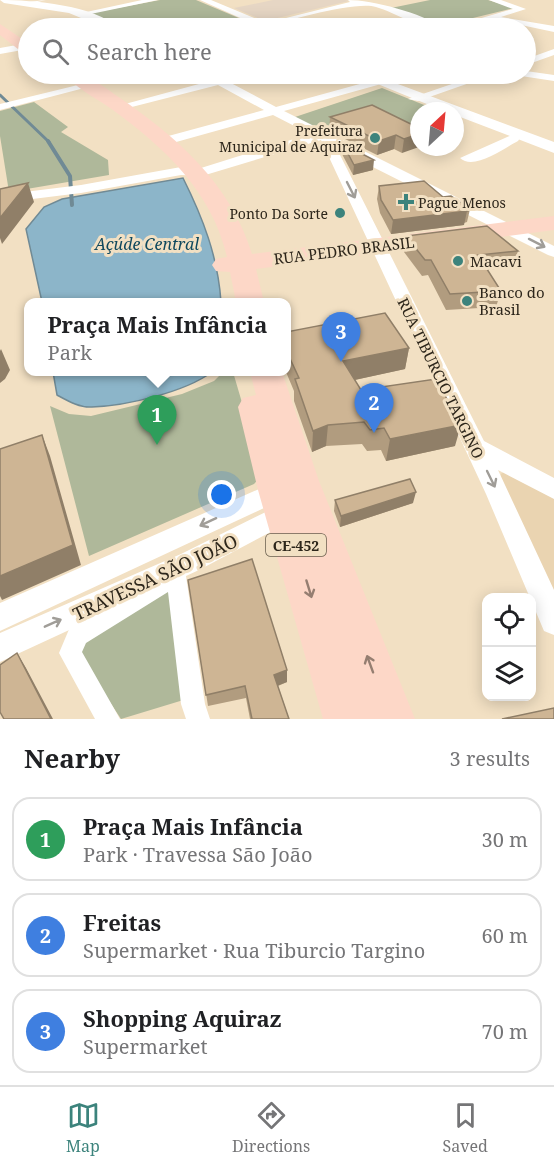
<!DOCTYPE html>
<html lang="en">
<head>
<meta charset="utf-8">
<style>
  body { margin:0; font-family:"Noto Serif",serif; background:#f2f2f2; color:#202124 }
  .controls { position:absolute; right:18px; bottom:18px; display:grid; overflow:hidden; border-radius:12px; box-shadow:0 3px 15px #0003 }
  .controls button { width:54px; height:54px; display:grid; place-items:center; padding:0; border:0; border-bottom:2px solid #e0e0e0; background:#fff; color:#202124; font:30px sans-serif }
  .compass { position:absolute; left:410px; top:102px; width:54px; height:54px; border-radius:50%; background:#fff; box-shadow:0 3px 15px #0003; rotate:26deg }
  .you { position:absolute; left:222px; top:495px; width:21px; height:21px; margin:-15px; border:4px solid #fff; border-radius:50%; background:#1a73e8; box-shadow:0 0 0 9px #1a73e833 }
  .badge { display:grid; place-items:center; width:39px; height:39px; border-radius:50%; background:#3c837c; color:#fff; font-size:20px; font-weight:700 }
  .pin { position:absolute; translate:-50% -50px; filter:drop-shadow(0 2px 3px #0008) }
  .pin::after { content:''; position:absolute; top:32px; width:21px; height:18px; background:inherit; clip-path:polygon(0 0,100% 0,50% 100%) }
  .popup { position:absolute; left:24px; top:298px; width:267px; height:78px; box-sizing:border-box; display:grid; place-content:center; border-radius:12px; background:#fff; filter:drop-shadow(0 2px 4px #0005); font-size:20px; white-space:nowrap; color:#757577 }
  .popup b { font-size:22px; color:#202124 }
  .popup::after { content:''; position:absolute; left:50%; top:100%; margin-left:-12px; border:12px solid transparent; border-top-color:#fff }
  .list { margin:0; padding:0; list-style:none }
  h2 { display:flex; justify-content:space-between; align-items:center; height:78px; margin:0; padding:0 24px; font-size:26px }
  h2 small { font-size:20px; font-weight:400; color:#757577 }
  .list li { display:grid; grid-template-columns:39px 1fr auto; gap:18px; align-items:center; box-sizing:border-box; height:84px; margin:0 12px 12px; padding:0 12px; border:2px solid #e0e0e0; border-radius:18px }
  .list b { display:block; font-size:22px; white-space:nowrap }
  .list p { margin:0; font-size:20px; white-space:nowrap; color:#757577 }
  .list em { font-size:20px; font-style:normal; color:#757577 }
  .icon { flex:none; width:33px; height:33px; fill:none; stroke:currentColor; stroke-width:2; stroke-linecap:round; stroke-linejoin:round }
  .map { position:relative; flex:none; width:554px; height:719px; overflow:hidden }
  .search { position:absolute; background:#fff; box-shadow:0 3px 15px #0003; left:18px; right:18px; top:18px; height:66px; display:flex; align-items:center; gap:15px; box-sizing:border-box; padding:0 21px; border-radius:33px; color:#757577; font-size:22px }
  .sheet { height:366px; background:#fff }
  nav { display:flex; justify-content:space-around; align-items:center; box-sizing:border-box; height:84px; border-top:2px solid #e0e0e0; background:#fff; font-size:16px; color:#757577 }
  nav a { display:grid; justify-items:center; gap:3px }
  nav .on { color:#3c837c }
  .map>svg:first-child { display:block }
</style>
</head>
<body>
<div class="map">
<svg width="554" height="719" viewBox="0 0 554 719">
  <rect width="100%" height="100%" fill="#f2e0c3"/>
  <path fill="#ead4b1" d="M506,470L554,493V600L499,483L501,474Z"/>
  <path fill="#e6d6c4" d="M273,0H345L349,1L265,21L234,8Z"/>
  <path fill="#afb89a" d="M160,0H196L258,26L248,28H115L85,14Z
    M430,0H488L514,8L440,26L391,8Z
    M382,88L439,111H419V141L370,117L323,132L295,117Z
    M34,102L68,127L61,132L108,160L109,175L9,192L0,136V111Z
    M223,372H233L263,474L254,484L89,556L50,406L69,414L91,416L182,394L214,381Z
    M173,581L190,698L121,719L76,651L81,639Z"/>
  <path fill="#8cb5c9" stroke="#708a95" stroke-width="1.5" d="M183,178C203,218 218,257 221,302H42L26,229L44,207L62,199Z
    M53,372H212C185,392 126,406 92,407C80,408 68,401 57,395Z"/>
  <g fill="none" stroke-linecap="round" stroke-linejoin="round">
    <path stroke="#708a95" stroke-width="3" d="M0,95L49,142"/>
    <path stroke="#708a95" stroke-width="4" d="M48,141L70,176L72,205"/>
    <path fill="#fff" fill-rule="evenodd" d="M176,567L183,569L186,576L205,704L210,719H186L181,704L168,592L86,643L82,652L120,719H95L59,653L70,627Z"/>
    <path fill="#fff" fill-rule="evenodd" d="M46,0L24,5L20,3Z
      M142,0H158L81,16L77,14Z
      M200,0H211L266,23L350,2L348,0C372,0 423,13 442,28C420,30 397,13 376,7C356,1 287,20 266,28H251L256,25Z
      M489,0H501L526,9L501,17L554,26V32L493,19L459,28H447L513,9Z
      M112,25L116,28H106L107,26Z
      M28,43V49L0,54V48Z
      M554,49V55L526,65V59Z
      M526,71L554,75V81L521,76L520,74H526Z
      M123,74H138L0,110V104Z
      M200,74H212L221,78L255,74L254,76L229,82L276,107L396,74H411L410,76L284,111L554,246V257L548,255L337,149L484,441L554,478V499L498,470L554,590V635L544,631L486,494L321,140L202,176L181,175L81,193L0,203V195L81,185L181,167L201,168L310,134L273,115L169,144H161V138L264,110L218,85L120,110L114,107L210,81Z
      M481,74H495L418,101L408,99Z
      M514,134L520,138L518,141C504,148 474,171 460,158Z
      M284,478L292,481L296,488L292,495L0,631V603Z
      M290,500L299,503L302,510L299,517L199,570L0,662V633L181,554Z"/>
    <path fill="#fff" fill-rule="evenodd" d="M0,0C33,0 94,5 119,28H105L69,13L4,3Z
      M353,74H371L554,142V153L455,115V111H444Z"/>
    <path fill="#fdd7c7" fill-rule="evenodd" d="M0,24L28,43V54L23,53L0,35Z
      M65,74C86,72 100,84 117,96C176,136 231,184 252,254L554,216V230L256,269L264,302H236L230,272L216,271L212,265L216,259L227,257C212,192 165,148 113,110C98,99 76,89 65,74Z
      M250,372H282L319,481L415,719H323L258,490L238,407L243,398L256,395Z"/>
  </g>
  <path fill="#b19c7f" d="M330,117L419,128L402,153L394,149L377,155L329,131Z
    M343,144L373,170L353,175L342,154Z
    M379,186L470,209L467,222L464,223V225L391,234L380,213L377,199Z
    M406,236L518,251L513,267L487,270L501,291L496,307L446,310L428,275L422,276L404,252Z
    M286,332L409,348L405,369L354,380L361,390L455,446L386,461L381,450L367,451L362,444L326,446L312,452L294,401V391L286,372Z
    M335,500L413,503L340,527L334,511Z
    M188,580L287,682L278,686L289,719H250L246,698L208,706Z"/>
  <path fill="#907f68" d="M419,134V147L402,153L404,139Z
    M396,135L394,149L377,155L379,141Z
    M374,160L373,170L353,175L354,165Z
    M28,183L34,202L2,244L0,238V218Z
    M467,211L464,225L391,234L393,220Z
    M409,348L405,369L341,383L343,361Z
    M1,349L10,370L5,379L0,383V351Z
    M328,425L326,446L312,452L313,431Z
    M461,425L455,446L386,461L390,439Z
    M42,435L50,456L81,565L2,600L0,596V576Z
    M416,492L413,503L340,527L341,516Z
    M17,653L26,668L53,719H51Z
    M287,670V682L274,687V675Z"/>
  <path fill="#ceb594" stroke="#907f68" stroke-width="1.5" d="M372,105L419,128V134L404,139L396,135L379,141L330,117Z
    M343,144L374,160L354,165Z
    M424,181L443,197L451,196L470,209H464L467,211L393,220L381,200L379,186Z
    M28,183L0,218V189Z
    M487,226L518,251L478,255L501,291L450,294L431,260H425L406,236Z
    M385,313L409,348L343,361L361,390L436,379L461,425L390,439L384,428L370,430L364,422L328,425L313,431L295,379L299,378L286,350V332Z
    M42,435L73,545L0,576V449Z
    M410,479L416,492L341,516L335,500Z
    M252,559L287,670L274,675L289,719H252L245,686L206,695L188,580Z
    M17,653L51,719H4L0,712V665Z
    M554,708V719H502Z"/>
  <defs><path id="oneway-shaft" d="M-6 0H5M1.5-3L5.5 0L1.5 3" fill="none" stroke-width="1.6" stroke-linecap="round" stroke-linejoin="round" transform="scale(1.5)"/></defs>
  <g stroke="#a09d98">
    <use href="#oneway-shaft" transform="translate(351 190) rotate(63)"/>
    <use href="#oneway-shaft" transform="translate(537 243) rotate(27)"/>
    <use href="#oneway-shaft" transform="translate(491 479) rotate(64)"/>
    <use href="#oneway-shaft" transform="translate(208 522) rotate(155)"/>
    <use href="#oneway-shaft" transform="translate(53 623) rotate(-24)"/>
  </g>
  <g stroke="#957e71">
    <use href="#oneway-shaft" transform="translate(309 589) rotate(73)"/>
    <use href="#oneway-shaft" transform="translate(370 664) rotate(-110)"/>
  </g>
  <g fill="#3c837c" stroke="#f2e0c3" stroke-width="2">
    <circle cx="375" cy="138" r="6"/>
    <path d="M403 193h6v6h6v6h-6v6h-6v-6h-6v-6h6z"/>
    <circle cx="340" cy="213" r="6"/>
    <circle cx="458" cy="261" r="6"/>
    <circle cx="467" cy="301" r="6"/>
  </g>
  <g text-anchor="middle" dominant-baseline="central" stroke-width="6" stroke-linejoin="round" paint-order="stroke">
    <g font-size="14" fill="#2d261b" stroke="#f2e0c3" text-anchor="end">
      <text x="363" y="130">Prefeitura<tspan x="363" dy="16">Municipal de Aquiraz</tspan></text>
      <text x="418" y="202" text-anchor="start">Pague Menos</text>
      <text x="328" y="213">Ponto Da Sorte</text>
    </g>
    <rect fill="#f2e0c3" stroke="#685e4d" stroke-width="1.5" x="266" y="534" width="60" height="22" rx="4.5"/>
    <g font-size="14" font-weight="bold" fill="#2d261b">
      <text x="296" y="545">CE-452</text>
    </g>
    <g font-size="15" fill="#2d261b" stroke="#f2e0c3">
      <text transform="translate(344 250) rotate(-7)">RUA PEDRO BRASIL</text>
      <text transform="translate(441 378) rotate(64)">RUA TIBURCIO TARGINO</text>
    </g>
    <g font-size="15" fill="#2d261b" stroke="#f2e0c3" text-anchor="start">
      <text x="470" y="261">Macavi</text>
      <text x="479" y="292">Banco do<tspan x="479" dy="17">Brasil</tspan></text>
    </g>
    <g font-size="16" font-style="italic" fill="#0f485d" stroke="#f2e0c3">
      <text x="147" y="244">Açúde Central</text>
    </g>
    <g font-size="18" fill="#2d261b" stroke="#f2e0c3">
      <text transform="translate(155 577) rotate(-25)">TRAVESSA SÃO JOÃO</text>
    </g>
  </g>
</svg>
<div class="controls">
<button><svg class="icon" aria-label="locate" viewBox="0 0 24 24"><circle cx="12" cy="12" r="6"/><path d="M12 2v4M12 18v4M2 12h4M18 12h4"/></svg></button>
<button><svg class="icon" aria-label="layers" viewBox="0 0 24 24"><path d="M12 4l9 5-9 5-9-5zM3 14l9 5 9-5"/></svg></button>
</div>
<svg class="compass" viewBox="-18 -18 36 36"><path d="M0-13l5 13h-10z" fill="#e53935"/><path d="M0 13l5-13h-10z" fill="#757577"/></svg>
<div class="you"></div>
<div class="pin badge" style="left:157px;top:445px;background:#2e9e5b">1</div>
<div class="popup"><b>Praça Mais Infância</b>Park</div>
<div class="pin badge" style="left:374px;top:433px;background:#3f7fe0">2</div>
<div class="pin badge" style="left:341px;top:362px;background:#3f7fe0">3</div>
<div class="search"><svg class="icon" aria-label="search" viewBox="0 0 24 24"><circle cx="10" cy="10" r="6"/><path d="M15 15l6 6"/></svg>Search here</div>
</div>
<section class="sheet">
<h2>Nearby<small>3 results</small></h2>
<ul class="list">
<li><span class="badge" style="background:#2e9e5b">1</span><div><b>Praça Mais Infância</b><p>Park · Travessa São João</p></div><em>30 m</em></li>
<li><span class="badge" style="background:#3f7fe0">2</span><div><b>Freitas</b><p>Supermarket · Rua Tiburcio Targino</p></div><em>60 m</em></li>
<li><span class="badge" style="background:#3f7fe0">3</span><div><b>Shopping Aquiraz</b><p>Supermarket</p></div><em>70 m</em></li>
</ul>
</section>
<nav>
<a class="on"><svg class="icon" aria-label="map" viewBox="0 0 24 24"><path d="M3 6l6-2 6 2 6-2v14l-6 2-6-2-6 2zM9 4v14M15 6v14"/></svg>Map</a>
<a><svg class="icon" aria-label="directions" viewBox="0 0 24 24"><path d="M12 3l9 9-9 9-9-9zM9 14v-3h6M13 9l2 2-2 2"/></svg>Directions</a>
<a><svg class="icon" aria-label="saved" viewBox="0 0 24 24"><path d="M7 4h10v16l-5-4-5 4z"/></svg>Saved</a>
</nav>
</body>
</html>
